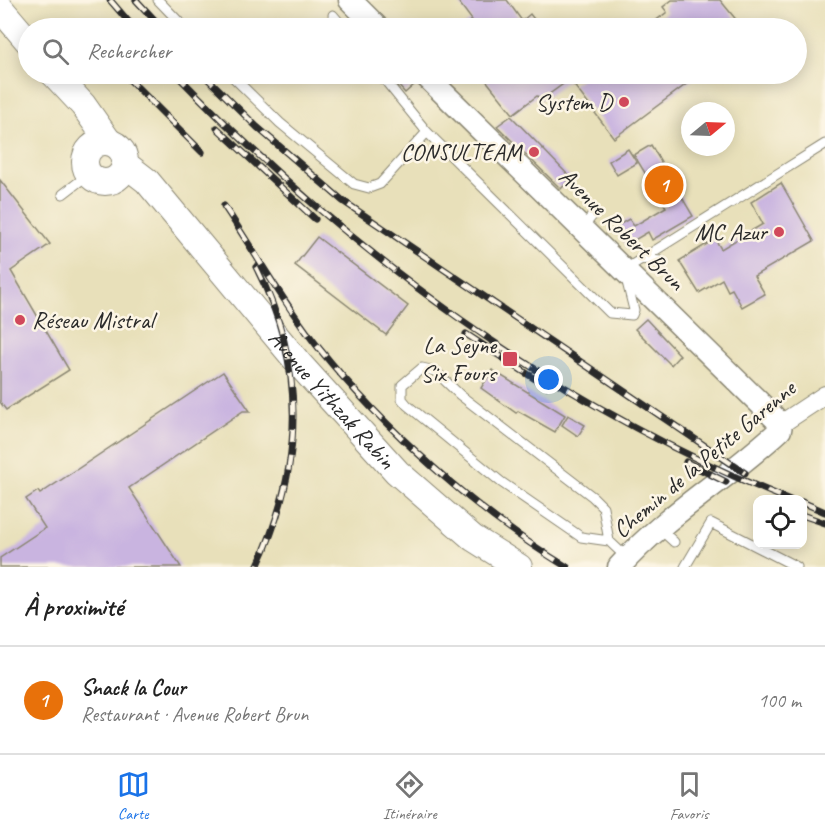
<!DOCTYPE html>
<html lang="fr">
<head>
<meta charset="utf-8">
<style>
  body { margin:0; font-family:Caveat,sans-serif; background:#f6f6f6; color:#222 }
  .controls { position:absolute; right:18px; bottom:18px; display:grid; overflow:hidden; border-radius:12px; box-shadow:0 3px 15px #0003 }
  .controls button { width:54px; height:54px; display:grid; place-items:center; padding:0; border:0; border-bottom:2px solid #e0e0e0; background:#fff; color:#222; font:30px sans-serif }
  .compass { position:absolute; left:681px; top:102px; width:54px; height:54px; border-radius:50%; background:#fff; box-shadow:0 3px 15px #0003; rotate:71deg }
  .you { position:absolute; left:549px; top:380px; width:21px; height:21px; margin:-15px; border:4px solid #fff; border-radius:50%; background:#1a73e8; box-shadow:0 0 0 9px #1a73e833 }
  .badge { display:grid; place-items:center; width:39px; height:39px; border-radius:50%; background:#1a73e8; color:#fff; font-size:20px; font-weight:700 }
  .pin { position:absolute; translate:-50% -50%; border:3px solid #fff; box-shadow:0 2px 6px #0006 }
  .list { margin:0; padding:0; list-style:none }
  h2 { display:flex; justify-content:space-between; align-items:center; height:78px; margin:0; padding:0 24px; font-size:26px }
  h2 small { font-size:20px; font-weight:400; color:#767676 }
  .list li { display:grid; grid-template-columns:39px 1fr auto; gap:18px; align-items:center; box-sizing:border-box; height:108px; padding:0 24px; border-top:2px solid #e0e0e0 }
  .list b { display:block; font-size:22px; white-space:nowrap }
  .list p { margin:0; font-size:20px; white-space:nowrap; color:#767676 }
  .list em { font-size:20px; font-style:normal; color:#767676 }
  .icon { flex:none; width:33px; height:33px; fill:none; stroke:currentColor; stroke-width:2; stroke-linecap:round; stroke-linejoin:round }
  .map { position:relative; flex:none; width:825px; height:567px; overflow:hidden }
  .search { position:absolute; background:#fff; box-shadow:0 3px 15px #0003; left:18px; right:18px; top:18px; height:66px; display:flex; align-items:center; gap:15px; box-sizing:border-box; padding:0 21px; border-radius:33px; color:#767676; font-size:22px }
  .sheet { height:186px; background:#fff }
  nav { display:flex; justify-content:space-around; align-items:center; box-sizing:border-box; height:84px; border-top:2px solid #e0e0e0; background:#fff; font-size:16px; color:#767676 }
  nav a { display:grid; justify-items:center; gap:3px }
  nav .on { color:#1a73e8 }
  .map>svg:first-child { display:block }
</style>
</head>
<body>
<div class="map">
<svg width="825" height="567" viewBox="0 0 825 567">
  <rect width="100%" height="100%" fill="#fcf5e5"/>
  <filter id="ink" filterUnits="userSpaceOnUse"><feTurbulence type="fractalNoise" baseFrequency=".0167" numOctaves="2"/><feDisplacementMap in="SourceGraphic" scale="12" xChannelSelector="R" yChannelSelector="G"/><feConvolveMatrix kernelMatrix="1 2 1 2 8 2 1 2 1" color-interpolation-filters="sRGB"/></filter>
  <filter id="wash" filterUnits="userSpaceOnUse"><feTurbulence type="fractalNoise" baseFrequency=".008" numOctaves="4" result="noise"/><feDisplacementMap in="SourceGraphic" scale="24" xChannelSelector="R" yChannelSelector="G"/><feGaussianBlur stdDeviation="1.35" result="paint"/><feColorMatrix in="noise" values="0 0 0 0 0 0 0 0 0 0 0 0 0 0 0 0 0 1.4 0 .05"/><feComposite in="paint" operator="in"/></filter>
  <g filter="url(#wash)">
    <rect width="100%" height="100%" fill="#e8e0ba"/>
    <g id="blocks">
      <path fill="#c9b4e0" d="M457,0H507L522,21L530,14L541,28H461L472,20Z
        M672,0H720L743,28H646L667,12L663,7Z
        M388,74H405L415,84L405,93Z
        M481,74H577L541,100L537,96L513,114Z
        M587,74H700L614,138L573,84Z
        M511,116L571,178L561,189L497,126Z
        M651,145L693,216L652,240L648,232L626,245L615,227L629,219L634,226L666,207L634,155Z
        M628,149L637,163L617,175L609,161Z
        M0,180L50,244L11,271L69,370L6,410L0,402Z
        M781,183L814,241L754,276L765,294L742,307L732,289L728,291L722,279L699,293L679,261L715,239L721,249L763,224L751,202Z
        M317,237L408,306L386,335L295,265Z
        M646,319L680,355L671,365L635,329Z
        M492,370L565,415L555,432L518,411L516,413L481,388Z
        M223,372L250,411H243L129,488L181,567H0V558L45,528L26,499L38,491L40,494Z
        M568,415L585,425L578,436L562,425Z"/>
    </g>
  </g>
  <g filter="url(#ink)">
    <use href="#blocks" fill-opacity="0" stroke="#8a8672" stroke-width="1.5"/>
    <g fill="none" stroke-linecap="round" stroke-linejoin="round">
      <g stroke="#8a8672" stroke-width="11">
        <path id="service" d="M158,0L185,28
          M333,15L344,28
          M230,74L280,123L354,184L369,188L380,184L427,132
          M380,74L427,132L610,313L632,315L634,310L624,270L825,144
          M439,88L452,74
          M63,194L89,174
          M582,228L593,215
          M640,259L661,261
          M660,529L674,542
          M609,541L581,537L501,482L407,405L402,399V385L422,368L435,371L460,395L593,497L603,507L609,541L627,558
          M685,567L711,523L797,567"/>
      </g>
      <g stroke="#8a8672" stroke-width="20">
        <path id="minor" d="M781,424L825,395"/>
      </g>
      <g stroke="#8a8672" stroke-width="25">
        <path id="tertiary" d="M350,0L378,28
          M424,74L781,424L780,430C729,478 666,514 619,567"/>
      </g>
      <g stroke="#8a8672" stroke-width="28">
        <g id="secondary">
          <path d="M0,8L28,41"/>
          <path d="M54,74L83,105L109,142"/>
          <circle cx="105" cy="162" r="20"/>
          <path id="s1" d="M125,164L147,181L301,366L397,472L473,538L519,567"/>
        </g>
      </g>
      <use href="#service" stroke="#fff" stroke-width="9"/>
      <use href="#minor" stroke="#fff" stroke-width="18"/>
      <use href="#tertiary" stroke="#fff" stroke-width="22"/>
      <use href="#secondary" stroke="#fff" stroke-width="26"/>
      <g stroke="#2b2b2b" stroke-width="7">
        <path id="rail" d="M110,0L134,28
          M136,0L162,28
          M176,74C350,254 556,406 790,500
          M203,74L257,127L343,201L745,473
          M126,76L202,152
          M217,128L315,219
          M224,206C255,252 283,303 318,347C384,429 476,512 567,567
          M256,267C307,367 304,466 257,567
          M466,334L546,386
          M686,462L726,482
          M802,502L825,512
          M802,515L825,523"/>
      </g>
      <use href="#rail" stroke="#fcf5e5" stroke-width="4.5" stroke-dasharray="14" stroke-linecap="butt"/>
    </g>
  </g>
  <g fill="#d1495b" stroke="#fcf5e5" stroke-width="2">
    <circle cx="624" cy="102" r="6"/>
    <circle cx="534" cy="152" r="6"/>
    <circle cx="779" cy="232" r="6"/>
    <circle cx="20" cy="320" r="6"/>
    <rect x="502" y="351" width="16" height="16" rx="3"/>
  </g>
  <g text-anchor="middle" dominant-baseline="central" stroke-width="5" stroke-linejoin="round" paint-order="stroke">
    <g font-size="24" fill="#2b2b2b" stroke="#fcf5e5" text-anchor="end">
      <text x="612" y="102">System D</text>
      <text x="522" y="152">CONSULTEAM</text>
      <text x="767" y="232">MC Azur</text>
      <text x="32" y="320" text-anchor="start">Réseau Mistral</text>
      <text x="496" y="345">La Seyne<tspan x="496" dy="28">Six Fours</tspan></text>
    </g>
    <g font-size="24" fill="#2b2b2b" stroke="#fcf5e5">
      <text transform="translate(622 229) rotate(44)">Avenue Robert Brun</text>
      <text stroke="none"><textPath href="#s1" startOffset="314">Avenue Yithzak Rabin</textPath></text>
      <text transform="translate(704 459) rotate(-40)">Chemin de la Petite Garenne</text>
    </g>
  </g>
</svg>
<div class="controls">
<button><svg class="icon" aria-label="locate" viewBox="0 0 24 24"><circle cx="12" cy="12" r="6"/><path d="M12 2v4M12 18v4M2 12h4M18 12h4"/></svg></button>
</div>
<svg class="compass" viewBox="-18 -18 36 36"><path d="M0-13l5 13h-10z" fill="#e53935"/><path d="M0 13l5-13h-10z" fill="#767676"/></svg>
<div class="you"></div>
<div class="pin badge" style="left:664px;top:185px;background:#e8710a">1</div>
<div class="search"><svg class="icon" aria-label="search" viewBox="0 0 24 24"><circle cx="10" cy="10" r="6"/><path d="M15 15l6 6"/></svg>Rechercher</div>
</div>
<section class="sheet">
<h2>À proximité<small></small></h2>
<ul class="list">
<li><span class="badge" style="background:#e8710a">1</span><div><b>Snack la Cour</b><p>Restaurant · Avenue Robert Brun</p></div><em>100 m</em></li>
</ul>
</section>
<nav>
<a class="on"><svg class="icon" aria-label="map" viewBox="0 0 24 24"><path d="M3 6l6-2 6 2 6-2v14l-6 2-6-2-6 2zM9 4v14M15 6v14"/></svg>Carte</a>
<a><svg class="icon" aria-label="directions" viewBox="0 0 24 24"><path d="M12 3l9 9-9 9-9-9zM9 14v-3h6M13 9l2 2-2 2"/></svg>Itinéraire</a>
<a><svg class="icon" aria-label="saved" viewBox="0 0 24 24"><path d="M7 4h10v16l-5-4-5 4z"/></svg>Favoris</a>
</nav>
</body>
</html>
